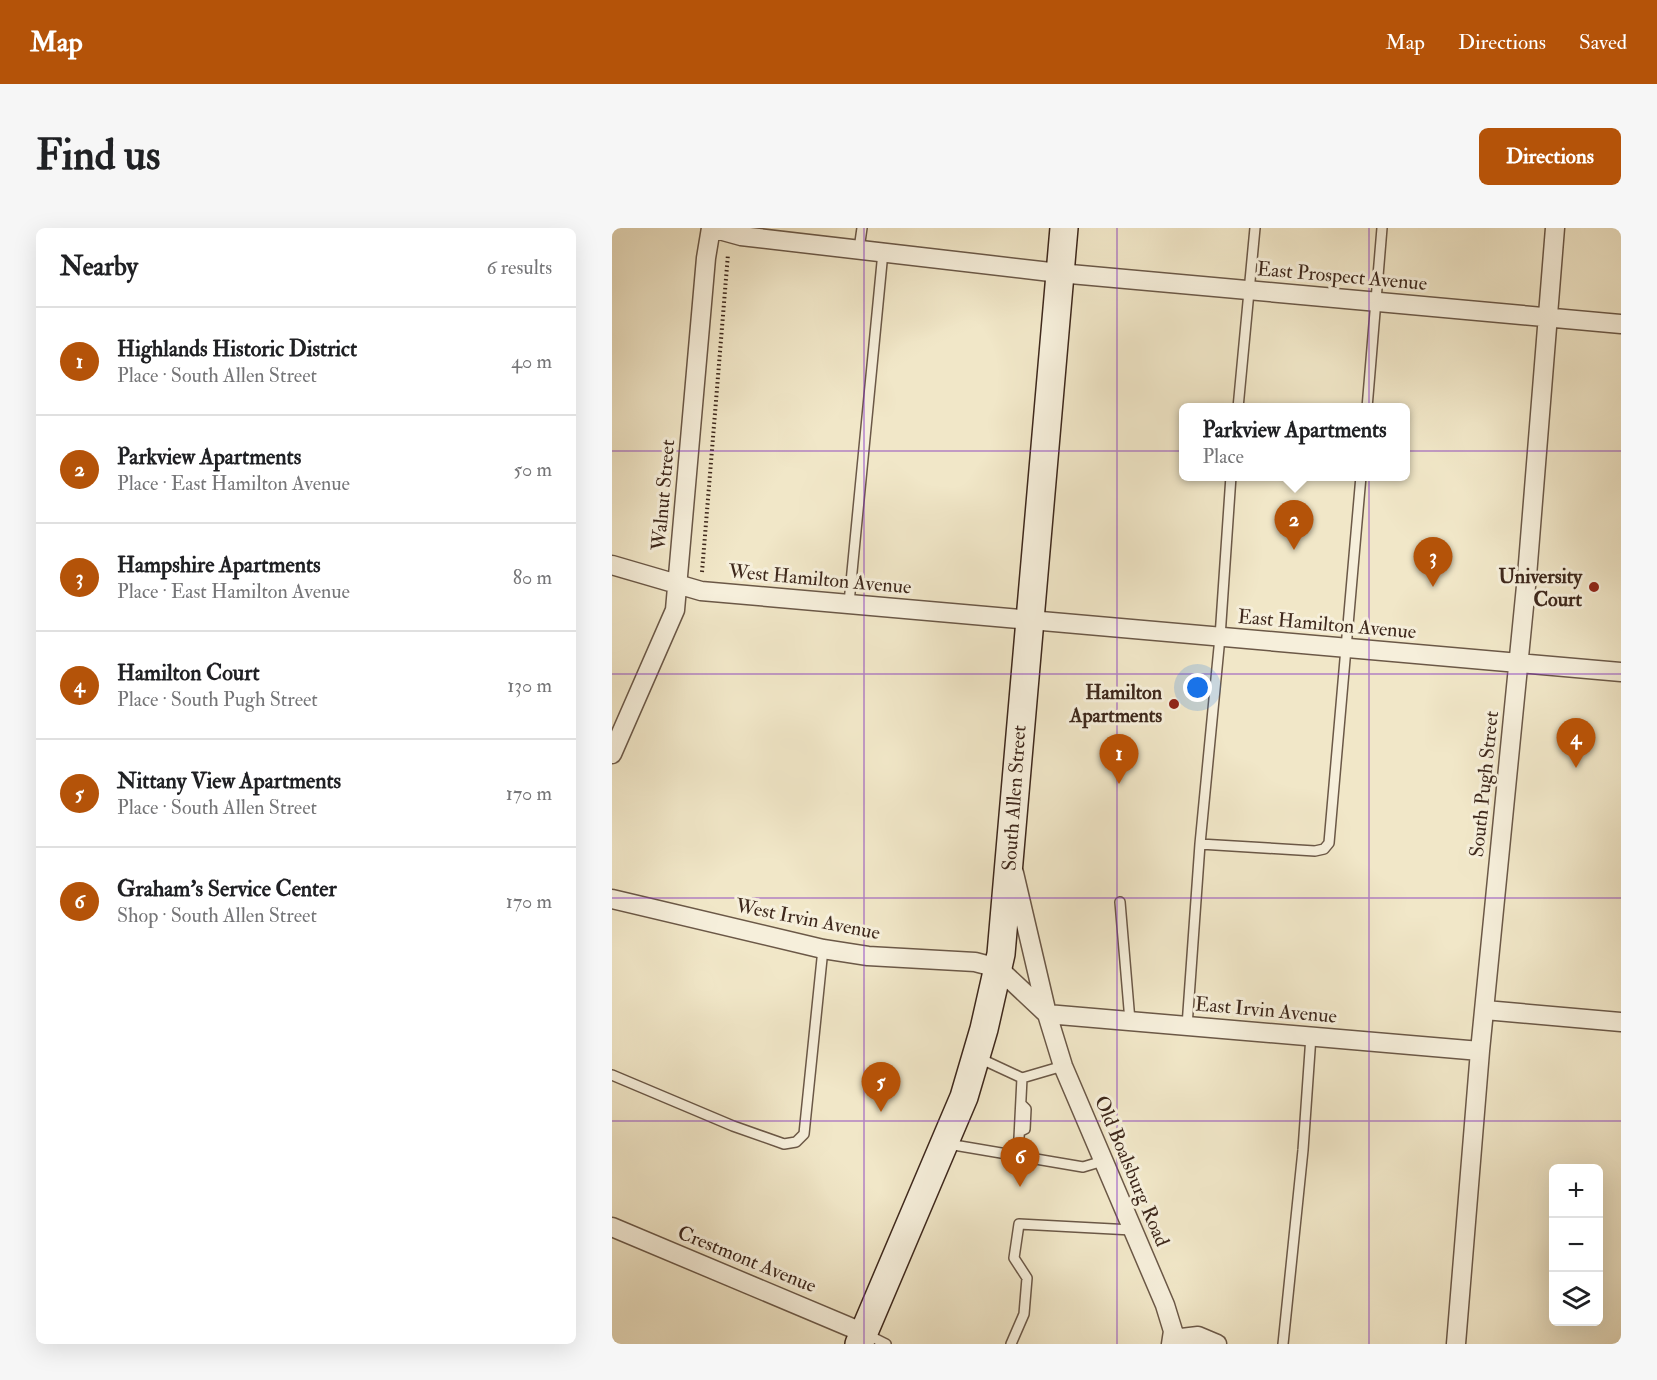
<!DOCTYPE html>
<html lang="en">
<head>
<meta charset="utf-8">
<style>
  body { margin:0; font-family:"IM FELL Double Pica",serif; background:#f6f6f6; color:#202124 }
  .controls { position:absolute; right:18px; bottom:18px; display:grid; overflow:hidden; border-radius:9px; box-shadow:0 6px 24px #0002 }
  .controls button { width:54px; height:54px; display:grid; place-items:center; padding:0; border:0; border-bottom:2px solid #e0e0e0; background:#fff; color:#202124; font:30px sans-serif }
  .you { position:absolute; left:586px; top:460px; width:21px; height:21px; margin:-15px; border:4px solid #fff; border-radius:50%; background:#1a73e8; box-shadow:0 0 0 9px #1a73e833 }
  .badge { display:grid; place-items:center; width:39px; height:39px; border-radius:50%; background:#b45309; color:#fff; font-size:20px; font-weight:700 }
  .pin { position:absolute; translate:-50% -50px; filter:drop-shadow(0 2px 3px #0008) }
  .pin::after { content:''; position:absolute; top:32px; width:21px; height:18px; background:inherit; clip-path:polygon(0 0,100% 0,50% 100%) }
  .popup { position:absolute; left:567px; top:175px; width:231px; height:78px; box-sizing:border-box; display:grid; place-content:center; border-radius:9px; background:#fff; filter:drop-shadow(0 2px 4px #0005); font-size:20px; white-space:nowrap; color:#757577 }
  .popup b { font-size:22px; color:#202124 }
  .popup::after { content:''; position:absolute; left:50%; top:100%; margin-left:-12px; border:12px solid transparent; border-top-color:#fff }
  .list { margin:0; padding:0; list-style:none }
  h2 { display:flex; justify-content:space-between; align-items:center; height:78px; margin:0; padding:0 24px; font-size:26px }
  h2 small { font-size:20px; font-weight:400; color:#757577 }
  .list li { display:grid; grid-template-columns:39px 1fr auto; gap:18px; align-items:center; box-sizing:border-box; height:108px; padding:0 24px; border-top:2px solid #e0e0e0 }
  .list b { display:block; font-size:22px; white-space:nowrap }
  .list p { margin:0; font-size:20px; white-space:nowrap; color:#757577 }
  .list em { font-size:20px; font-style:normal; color:#757577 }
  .icon { flex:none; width:33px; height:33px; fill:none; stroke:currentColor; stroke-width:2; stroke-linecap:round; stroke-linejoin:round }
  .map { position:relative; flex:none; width:1009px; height:1116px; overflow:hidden; border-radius:9px }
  header { display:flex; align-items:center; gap:36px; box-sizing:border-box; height:84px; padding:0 30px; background:#b45309; color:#fff }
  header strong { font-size:28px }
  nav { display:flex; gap:33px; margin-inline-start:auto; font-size:21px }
  .intro { display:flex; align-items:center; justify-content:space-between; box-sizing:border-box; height:144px; padding:0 36px }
  h1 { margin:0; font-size:42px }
  .button { padding:15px 27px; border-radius:9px; background:#b45309; color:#fff; font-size:21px; font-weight:700 }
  main { display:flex; gap:36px; padding:0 36px }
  aside { flex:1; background:#fff; border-radius:9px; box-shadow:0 6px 24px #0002 }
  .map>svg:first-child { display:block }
</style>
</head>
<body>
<header>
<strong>Map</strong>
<nav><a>Map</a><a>Directions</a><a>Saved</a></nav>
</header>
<div class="intro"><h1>Find us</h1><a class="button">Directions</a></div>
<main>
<aside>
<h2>Nearby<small>6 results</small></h2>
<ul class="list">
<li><span class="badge">1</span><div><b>Highlands Historic District</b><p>Place · South Allen Street</p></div><em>40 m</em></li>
<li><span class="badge">2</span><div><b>Parkview Apartments</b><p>Place · East Hamilton Avenue</p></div><em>50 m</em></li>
<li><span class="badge">3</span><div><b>Hampshire Apartments</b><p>Place · East Hamilton Avenue</p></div><em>80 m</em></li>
<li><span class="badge">4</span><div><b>Hamilton Court</b><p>Place · South Pugh Street</p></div><em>130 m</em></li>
<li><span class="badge">5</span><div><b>Nittany View Apartments</b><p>Place · South Allen Street</p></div><em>170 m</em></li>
<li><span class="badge">6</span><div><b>Graham's Service Center</b><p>Shop · South Allen Street</p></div><em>170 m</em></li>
</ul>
</aside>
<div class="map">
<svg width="1009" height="1116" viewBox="0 0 1009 1116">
  <rect width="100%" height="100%" fill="#f1e7c8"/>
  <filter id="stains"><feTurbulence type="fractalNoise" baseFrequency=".00333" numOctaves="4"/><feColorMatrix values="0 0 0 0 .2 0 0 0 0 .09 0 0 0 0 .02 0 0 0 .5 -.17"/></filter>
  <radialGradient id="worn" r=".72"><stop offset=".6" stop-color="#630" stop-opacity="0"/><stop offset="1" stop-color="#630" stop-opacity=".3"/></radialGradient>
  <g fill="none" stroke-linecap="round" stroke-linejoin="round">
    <g stroke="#6b5847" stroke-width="12">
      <path id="lane" d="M247,21L250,0
        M626,180L643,0
        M755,180L770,0
        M237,375L271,24
        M588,616L703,623L712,621L717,615L749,248
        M508,674L518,793
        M575,798L588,616L608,409L619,248
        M367,830L410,850L451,838
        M0,847L121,898L172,916L184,914L192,906L211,721
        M409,903L413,901L414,881L410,877
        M336,916L471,939L491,933
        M406,930L410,850
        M254,1106L274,1116
        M399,1116L412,1086L415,1050L402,1030L407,996L520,1002
        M671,1116L691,922L699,808"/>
    </g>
    <g stroke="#6b5847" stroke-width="21">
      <path id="street" d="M100,0L129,8L447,45L1009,96
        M0,337L89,363L1009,444
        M0,526L63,382L94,30L99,0
        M402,645L435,786L451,838L553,1077L561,1103L559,1116
        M0,671L211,721L256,728L363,734L386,740L435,786
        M873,782L1009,794
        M435,786L868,823
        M0,999L252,1105
        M564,1116L561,1111L586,1108L605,1116
        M844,1116L868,823L915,348L943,0"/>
    </g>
    <g stroke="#3e281c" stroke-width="30">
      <path id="secondary" d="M247,1116L352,869L372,801L389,726L452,0"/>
    </g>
    <path stroke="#3e281c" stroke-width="4" stroke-dasharray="1.5 3" stroke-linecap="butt" d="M90,344L116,26"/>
    <use href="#lane" stroke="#f6efdb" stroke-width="9"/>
    <use href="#street" stroke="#f6efdb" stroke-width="18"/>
    <use href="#secondary" stroke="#f6efdb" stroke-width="27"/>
  </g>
  <path fill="none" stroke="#7b2cbf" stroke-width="1.5" stroke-opacity="0.55" d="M252,0V1116M505,0V1116M757,0V1116M0,223H1009M0,446H1009M0,670H1009M0,893H1009"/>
  <g fill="#8f2418" stroke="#f6efdb" stroke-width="2">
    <circle cx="982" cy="359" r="6"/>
    <circle cx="562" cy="476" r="6"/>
  </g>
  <g text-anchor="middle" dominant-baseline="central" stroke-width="6" stroke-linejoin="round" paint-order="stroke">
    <g font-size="20" fill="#3e281c" stroke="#f6efdb">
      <text transform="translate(730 48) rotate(5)">East Prospect Avenue</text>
      <text transform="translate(51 267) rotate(-85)">Walnut Street</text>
      <text transform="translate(208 351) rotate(5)">West Hamilton Avenue</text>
      <text transform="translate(715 396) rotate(5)">East Hamilton Avenue</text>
      <text transform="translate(872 556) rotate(-84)">South Pugh Street</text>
      <text transform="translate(402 570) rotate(-86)">South Allen Street</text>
      <text transform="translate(196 691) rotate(11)">West Irvin Avenue</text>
      <text transform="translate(654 782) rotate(5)">East Irvin Avenue</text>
      <text transform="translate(520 943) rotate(67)">Old Boalsburg Road</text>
      <text transform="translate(135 1031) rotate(22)">Crestmont Avenue</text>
    </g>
    <g font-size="20" font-weight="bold" fill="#3e281c" stroke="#f6efdb" text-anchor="end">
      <text x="970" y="348">University<tspan x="970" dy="23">Court</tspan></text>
      <text x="550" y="464">Hamilton<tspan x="550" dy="23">Apartments</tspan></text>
    </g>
  </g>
  <rect width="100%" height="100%" filter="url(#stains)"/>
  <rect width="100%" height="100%" fill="url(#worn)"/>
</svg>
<div class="controls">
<button>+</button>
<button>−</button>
<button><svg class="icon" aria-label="layers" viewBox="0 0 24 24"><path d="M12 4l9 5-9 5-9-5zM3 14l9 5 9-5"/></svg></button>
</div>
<div class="you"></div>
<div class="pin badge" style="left:507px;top:556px">1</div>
<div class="pin badge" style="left:682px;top:322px">2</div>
<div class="popup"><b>Parkview Apartments</b>Place</div>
<div class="pin badge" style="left:821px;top:359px">3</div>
<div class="pin badge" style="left:964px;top:540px">4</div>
<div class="pin badge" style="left:269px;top:884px">5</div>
<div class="pin badge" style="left:408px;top:959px">6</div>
</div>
</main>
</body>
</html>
